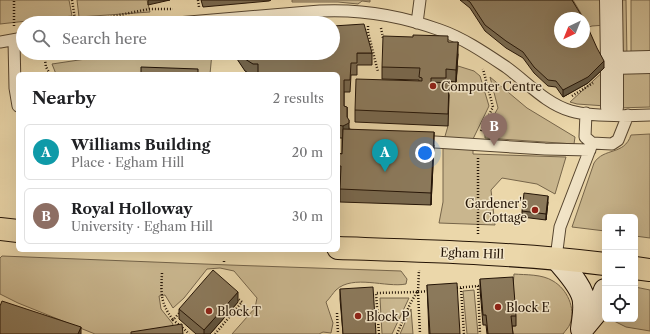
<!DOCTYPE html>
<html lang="en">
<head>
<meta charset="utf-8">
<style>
  body { margin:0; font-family:"Libre Caslon Text",serif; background:#f2f2f2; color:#202124 }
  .controls { position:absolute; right:12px; bottom:12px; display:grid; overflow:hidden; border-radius:6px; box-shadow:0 4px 16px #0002 }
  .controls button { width:36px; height:36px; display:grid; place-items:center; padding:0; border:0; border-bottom:1px solid #e0e0e0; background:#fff; color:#202124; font:20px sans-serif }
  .compass { position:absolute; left:554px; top:12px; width:36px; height:36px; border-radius:50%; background:#fff; box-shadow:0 4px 16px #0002; rotate:223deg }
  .you { position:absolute; left:425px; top:153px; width:14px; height:14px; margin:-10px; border:3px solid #fff; border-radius:50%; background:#1a73e8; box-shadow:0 0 0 6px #1a73e833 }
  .badge { display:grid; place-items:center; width:26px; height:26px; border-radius:50%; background:#d93025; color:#fff; font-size:13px; font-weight:700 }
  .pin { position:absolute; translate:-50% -33px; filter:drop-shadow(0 1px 2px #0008) }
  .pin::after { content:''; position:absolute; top:21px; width:14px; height:12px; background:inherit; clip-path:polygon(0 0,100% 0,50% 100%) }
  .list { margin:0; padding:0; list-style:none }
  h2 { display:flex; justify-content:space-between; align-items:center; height:52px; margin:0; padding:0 16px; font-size:17px }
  h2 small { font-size:13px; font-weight:400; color:#757577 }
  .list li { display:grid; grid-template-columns:26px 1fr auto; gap:12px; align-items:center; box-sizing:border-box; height:56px; margin:0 8px 8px; padding:0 8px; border:1px solid #e0e0e0; border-radius:6px }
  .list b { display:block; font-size:15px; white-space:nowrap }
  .list p { margin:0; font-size:13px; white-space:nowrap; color:#757577 }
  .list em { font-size:13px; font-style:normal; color:#757577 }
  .icon { flex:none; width:22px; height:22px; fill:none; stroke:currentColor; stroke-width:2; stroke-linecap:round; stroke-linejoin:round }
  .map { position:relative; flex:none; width:650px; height:334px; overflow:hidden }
  .search { position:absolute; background:#fff; box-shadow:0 4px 16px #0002; left:16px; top:16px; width:324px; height:44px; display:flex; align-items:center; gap:10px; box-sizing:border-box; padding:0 14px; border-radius:22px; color:#757577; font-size:15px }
  .panel { position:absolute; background:#fff; box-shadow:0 4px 16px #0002; left:16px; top:72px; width:324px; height:180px; border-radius:6px }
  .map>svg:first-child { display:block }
</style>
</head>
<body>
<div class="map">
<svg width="650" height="334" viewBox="0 0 650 334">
  <rect width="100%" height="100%" fill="#ebd7aa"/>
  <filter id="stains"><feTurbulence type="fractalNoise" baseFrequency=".005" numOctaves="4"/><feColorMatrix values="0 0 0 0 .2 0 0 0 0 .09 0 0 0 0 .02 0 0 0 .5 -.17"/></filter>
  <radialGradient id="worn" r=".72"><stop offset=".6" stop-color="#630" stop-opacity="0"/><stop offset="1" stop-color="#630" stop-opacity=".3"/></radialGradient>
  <path fill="#c9b68e" stroke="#76654a" d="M0,0H69L72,16L0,24Z
    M77,0H147L150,12L79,17Z
    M292,0H370V2L362,1L358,4L338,2H292Z
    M573,0H606V25L592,26L589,27Z
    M616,0H626L627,58H621Z
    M631,0H650V58H631Z
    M126,53H212L210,74H56L52,64Z
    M458,66L474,71L480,76L489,106L473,139V154L566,157L555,194L537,184L502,178L491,190L495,225L439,223L443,202V143L448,126L449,95L446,90V81L456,82Z
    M650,66V107L617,108L618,68Z
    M606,69V106L577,104L570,102Z
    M490,77L527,108L575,137L574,144L485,138V131L498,108Z
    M650,134V238L635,236V217H605V231L572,227L594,163C604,147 624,156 631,135Z
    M2,256L229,265L401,271L407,279L406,284C386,288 353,274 336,290C333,293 330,298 326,302L333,323L331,333L323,332L319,334H232L255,308L257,298L234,271L220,268L207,269L184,298L173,308L165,295L159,296L161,309L173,324L172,327L136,334H95L18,303L0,294V258Z
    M514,274C526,275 542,274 553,281C567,289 576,308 570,324C569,327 565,331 563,334H512L511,326H515L513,287Z
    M635,287L650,290V331L626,327L614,321V319H635Z
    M474,290L478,334H467L463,291Z
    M380,298H409L392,334H382Z
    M411,309L413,334H400Z"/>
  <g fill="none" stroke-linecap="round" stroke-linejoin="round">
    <g stroke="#56452f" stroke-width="13">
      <path id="lane" d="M177,23L320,11C360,9 402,16 440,30C463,38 485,53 506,67C527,82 546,104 571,111C593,117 627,116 650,115
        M417,23L420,0
        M14,40L15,88L18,106
        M0,42L23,38
        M586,113L585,137L592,143L612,144L618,140L628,115
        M419,141L545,149L590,150
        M556,258L560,227L592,144"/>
    </g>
    <g stroke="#56452f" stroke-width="24">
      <path id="street" d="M611,0L612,63V107
        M612,63L650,62"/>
    </g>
    <g stroke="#241406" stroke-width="24">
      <path id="secondary" d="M556,258C565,269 584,288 584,303C585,312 583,320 582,329
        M583,328L597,311L605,290"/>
    </g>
    <g stroke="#241406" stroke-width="24">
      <path id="primary" d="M0,229L18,231
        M338,248C427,251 516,253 605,264
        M635,268L650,270"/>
    </g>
    <path stroke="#241406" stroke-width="2.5" stroke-dasharray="1 2" stroke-linecap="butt" d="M72,0L75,19
      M198,0L199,7
      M42,23L110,17L149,9H173
      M14,26V0
      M368,26V32L378,72
      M381,28L383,38H385
      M44,53L46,67L50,74
      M572,96L593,83
      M481,131L493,107L483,69
      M478,234V158
      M224,262V259
      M162,273C161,294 160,302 173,320
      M454,288L478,286L480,334
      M461,288L464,334
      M418,292L429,291
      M418,292L420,334
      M181,311L173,320L182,327
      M337,313L338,334
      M180,328L182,327L189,334
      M215,334L242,302L236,297
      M379,334L376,293L418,292L419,270
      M397,334L410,304L417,292"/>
    <use href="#lane" stroke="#f2e5c8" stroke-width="11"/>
    <use href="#street" stroke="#f2e5c8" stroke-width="22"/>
    <use href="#secondary" stroke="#f2e5c8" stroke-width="22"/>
    <use href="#primary" stroke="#ebd7aa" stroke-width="22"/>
  </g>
  <path fill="#78684e" stroke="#241406" d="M201,0H271L269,1L203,7Z
    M460,0H572L604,68L588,83L563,97L556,87L548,86L534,73L523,58L506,48L485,31L470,8Z
    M448,42L458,54L456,82L446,81L449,95L448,126L355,122V110L419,81V80L382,79V67Z
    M237,53H372V65H357V75H351L350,92H344V106L347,118L349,129L434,145L431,205L340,202V178H338V153L342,154V138H338V74H250L245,71L237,59Z
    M548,202L546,220L522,217V211Z
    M480,279L516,316V326H512L513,334H487L486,325H483L480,289Z
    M427,285L460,334H429Z
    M340,289L376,334H343L340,299Z
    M238,302L210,334H196L179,319V309Z"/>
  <path fill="#615540" stroke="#241406" d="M148,0H170L148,5Z
    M458,42V54L456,82V70Z
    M604,61V68L588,83L563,97V90Z
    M347,107V119L349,120V132L343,138V126L347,117Z
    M434,132V145L431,205V193Z
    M548,196V202L546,220V214Z
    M238,292V302L210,334H204V330Z
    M81,327V334H78Z"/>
  <path fill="#8b795b" stroke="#241406" d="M467,0H572L583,18H560V42H584V19L597,48L604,61L588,77L563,90L556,81L548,80L534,67L523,52L506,41L485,25L470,2Z
    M260,17L268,19L275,23H243L245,21L253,18Z
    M364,24L372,53H357V63H351L350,80H344V106L347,107V117L349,120V123L343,126L338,125V74H258V64H253L245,59L241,53H333V26Z
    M413,35L448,36V42H458L456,70L446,69V78H431V82L449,83L448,114L355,110L356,79L422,81V78L419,77L420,68L382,67L383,36L413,37Z
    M141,67L198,69V74H141Z
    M343,129L434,132L431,193L340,189L341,166H338V153L342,154Z
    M524,193L548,196L546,214L522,211Z
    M213,270L238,292L204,330L179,309Z
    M513,277L516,316H511L513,334H488L486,315H483L480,279Z
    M457,283L460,334H430L427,285Z
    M373,287L376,334H343L340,289Z
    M2,301L81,327L78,334H0V306Z
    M182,324L183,334H131V332Z"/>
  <g fill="#8f2418" stroke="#f2e5c8" stroke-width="1.5">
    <circle cx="433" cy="86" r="4"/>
    <circle cx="535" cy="210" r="4"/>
    <circle cx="498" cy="307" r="4"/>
    <circle cx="209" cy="311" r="4"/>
    <circle cx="358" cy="316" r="4"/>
  </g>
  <g text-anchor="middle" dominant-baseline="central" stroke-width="3" stroke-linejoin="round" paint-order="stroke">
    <g font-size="12" fill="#241406" stroke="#f2e5c8" text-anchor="start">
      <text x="441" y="86">Computer Centre</text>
      <text x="527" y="203" text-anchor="end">Gardener's<tspan x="527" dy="14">Cottage</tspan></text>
      <text x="506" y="307">Block E</text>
      <text x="217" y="311">Block T</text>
      <text x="366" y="316">Block P</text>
    </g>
    <g font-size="12" fill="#241406" stroke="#f2e5c8">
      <text transform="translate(472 253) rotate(2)">Egham Hill</text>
    </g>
  </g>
  <rect width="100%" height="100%" filter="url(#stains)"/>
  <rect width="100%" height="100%" fill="url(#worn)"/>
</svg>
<div class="controls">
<button>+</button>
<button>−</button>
<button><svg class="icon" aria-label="locate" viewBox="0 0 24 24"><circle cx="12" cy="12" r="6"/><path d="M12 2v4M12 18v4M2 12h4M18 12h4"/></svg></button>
</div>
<svg class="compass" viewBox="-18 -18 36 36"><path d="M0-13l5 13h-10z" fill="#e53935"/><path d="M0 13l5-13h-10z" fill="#757577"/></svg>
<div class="you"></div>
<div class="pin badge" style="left:385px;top:172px;background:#0f9aa8">A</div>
<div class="pin badge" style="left:494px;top:146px;background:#8d6e63">B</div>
<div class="search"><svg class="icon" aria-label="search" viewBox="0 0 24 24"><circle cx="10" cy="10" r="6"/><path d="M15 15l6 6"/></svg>Search here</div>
<section class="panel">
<h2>Nearby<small>2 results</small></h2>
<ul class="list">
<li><span class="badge" style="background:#0f9aa8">A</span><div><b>Williams Building</b><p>Place · Egham Hill</p></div><em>20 m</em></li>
<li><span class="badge" style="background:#8d6e63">B</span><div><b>Royal Holloway</b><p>University · Egham Hill</p></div><em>30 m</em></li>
</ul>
</section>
</div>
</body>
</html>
